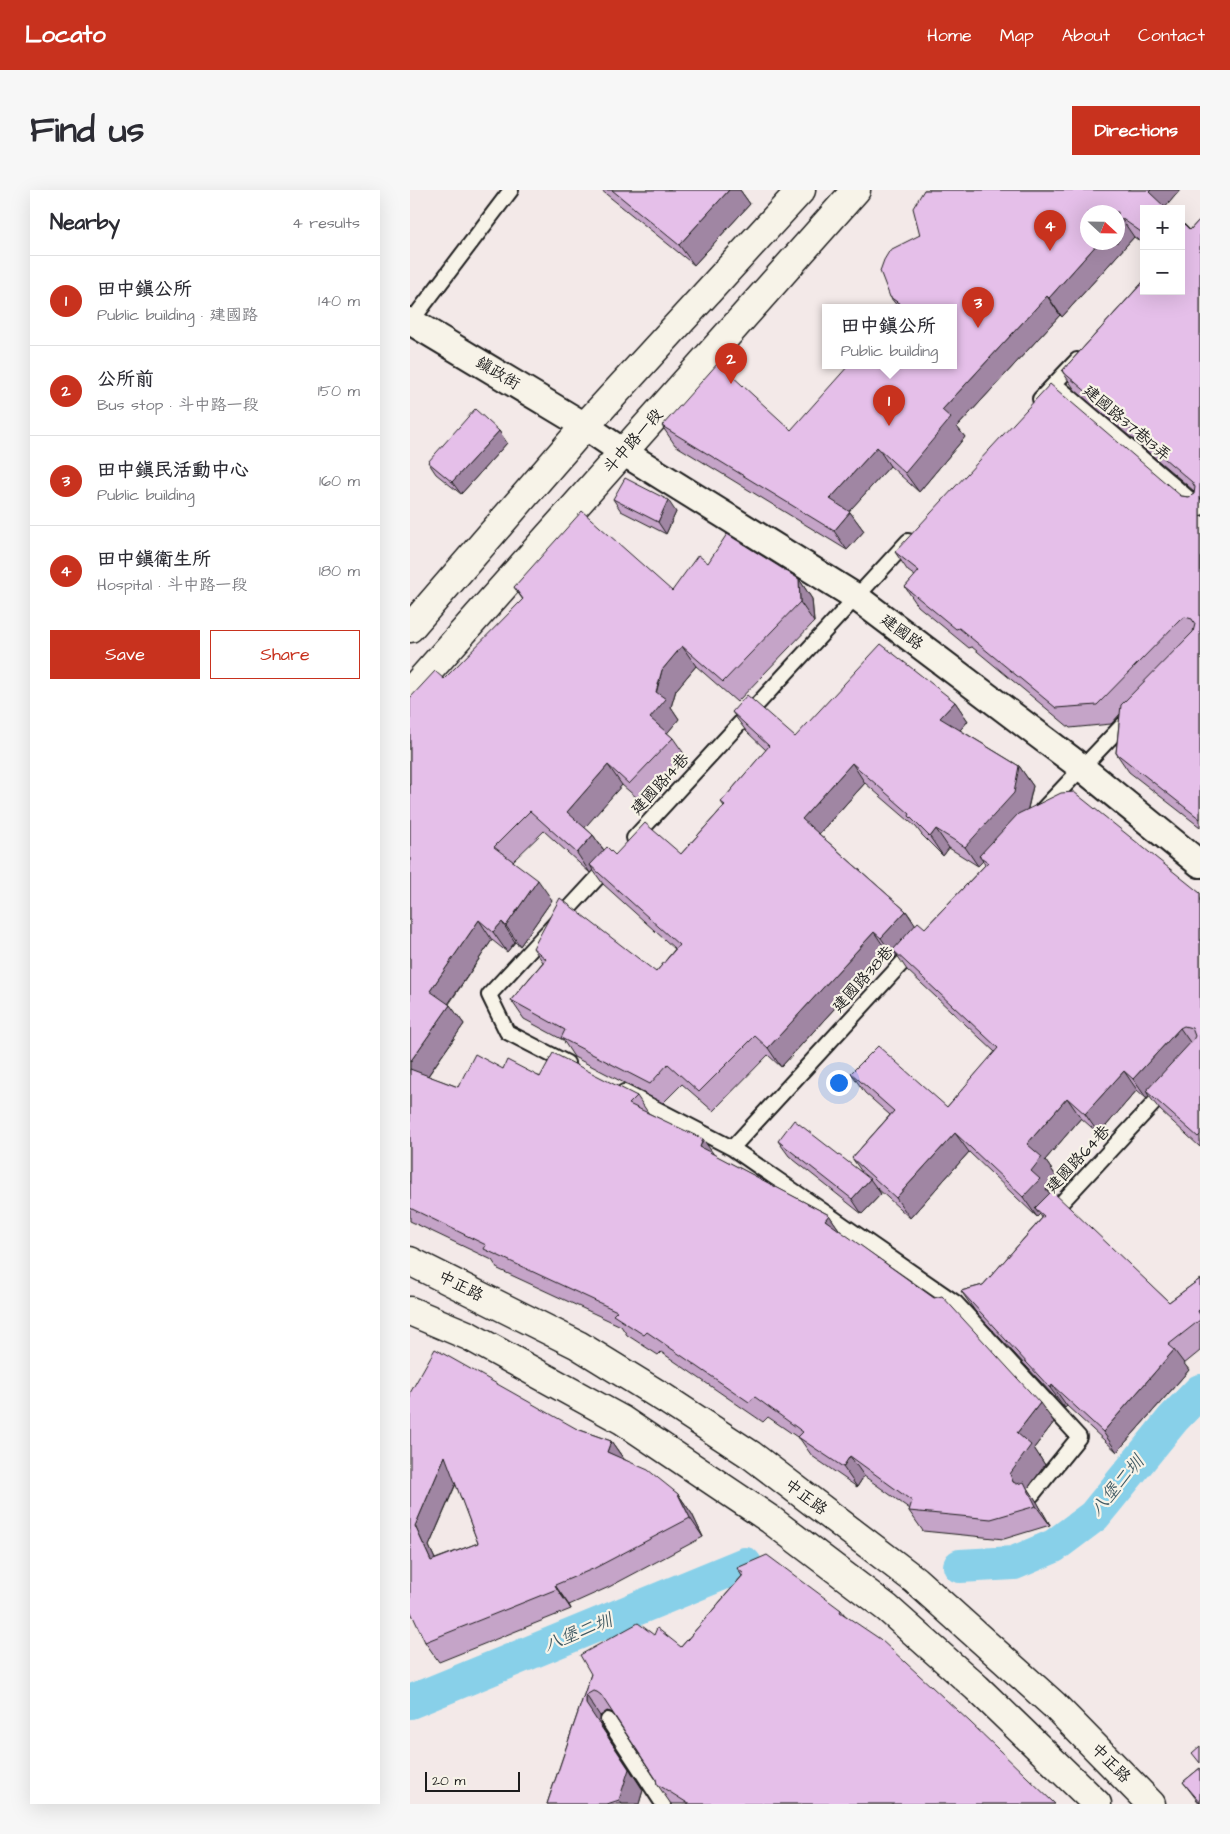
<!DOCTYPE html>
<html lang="en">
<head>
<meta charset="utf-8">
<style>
  body { margin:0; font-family:"Architects Daughter","LXGW WenKai TC",sans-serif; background:#f7f7f7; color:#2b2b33 }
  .controls { position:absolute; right:15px; top:15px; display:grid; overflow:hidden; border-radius:0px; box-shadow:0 5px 20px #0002 }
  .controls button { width:45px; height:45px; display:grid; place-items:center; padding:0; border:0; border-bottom:1px solid #e1e1e2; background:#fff; color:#2b2b33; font:25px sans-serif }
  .compass { position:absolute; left:670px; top:15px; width:45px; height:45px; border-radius:50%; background:#fff; box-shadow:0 5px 20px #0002; rotate:112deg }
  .scale { position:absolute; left:15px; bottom:12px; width:95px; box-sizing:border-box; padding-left:5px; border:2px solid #1c1c1c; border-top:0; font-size:14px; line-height:18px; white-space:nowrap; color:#1c1c1c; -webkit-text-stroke:4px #f7f3e8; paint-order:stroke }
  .you { position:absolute; left:428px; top:892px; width:18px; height:18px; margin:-12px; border:4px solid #fff; border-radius:50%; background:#1a73e8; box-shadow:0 0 0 8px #1a73e833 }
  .badge { display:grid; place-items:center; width:32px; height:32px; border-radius:50%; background:#c8321e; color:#fff; font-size:16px; font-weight:700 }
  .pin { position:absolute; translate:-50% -41px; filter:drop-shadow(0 1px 2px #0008) }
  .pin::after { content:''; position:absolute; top:26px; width:18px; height:15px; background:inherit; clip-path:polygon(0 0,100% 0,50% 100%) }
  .popup { position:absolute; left:412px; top:114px; width:135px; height:65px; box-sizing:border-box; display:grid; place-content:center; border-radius:0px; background:#fff; filter:drop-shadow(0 1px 4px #0005); font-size:16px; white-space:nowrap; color:#7c7c81 }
  .popup b { font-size:19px; color:#2b2b33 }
  .popup::after { content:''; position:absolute; left:50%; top:100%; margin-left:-10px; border:10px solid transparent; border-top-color:#fff }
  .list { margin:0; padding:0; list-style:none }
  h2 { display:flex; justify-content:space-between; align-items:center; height:65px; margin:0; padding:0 20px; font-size:21px }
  h2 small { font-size:16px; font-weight:400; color:#7c7c81 }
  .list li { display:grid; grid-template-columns:32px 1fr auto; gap:15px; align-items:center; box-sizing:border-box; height:90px; padding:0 20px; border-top:1px solid #e1e1e2 }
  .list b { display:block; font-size:19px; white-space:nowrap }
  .list p { margin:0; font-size:16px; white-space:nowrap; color:#7c7c81 }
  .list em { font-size:16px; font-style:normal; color:#7c7c81 }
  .actions { display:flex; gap:10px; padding:15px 20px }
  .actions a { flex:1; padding:11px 0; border:1px solid #c8321e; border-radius:0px; text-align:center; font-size:18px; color:#c8321e }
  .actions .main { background:#c8321e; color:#fff }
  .map { position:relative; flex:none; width:790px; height:1614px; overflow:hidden; border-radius:0px }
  header { display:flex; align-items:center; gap:30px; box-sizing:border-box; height:70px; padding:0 25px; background:#c8321e; color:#fff }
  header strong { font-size:24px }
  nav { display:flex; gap:28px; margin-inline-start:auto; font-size:18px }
  .intro { display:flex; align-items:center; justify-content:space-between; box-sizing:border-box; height:120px; padding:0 30px }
  h1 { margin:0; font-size:35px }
  .button { padding:12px 22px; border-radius:0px; background:#c8321e; color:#fff; font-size:18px; font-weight:700 }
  main { display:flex; gap:30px; padding:0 30px }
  aside { flex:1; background:#fff; border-radius:0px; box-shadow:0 5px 20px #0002 }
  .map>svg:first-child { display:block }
</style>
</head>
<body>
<header>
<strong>Locato</strong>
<nav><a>Home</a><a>Map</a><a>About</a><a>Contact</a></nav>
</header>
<div class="intro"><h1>Find us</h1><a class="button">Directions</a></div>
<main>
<aside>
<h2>Nearby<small>4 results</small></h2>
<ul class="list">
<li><span class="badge">1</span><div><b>田中鎮公所</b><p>Public building · 建國路</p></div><em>140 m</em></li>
<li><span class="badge">2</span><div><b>公所前</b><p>Bus stop · 斗中路一段</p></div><em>150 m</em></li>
<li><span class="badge">3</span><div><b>田中鎮民活動中心</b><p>Public building</p></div><em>160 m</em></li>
<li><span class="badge">4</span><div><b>田中鎮衛生所</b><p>Hospital · 斗中路一段</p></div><em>180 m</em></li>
</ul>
<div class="actions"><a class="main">Save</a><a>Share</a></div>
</aside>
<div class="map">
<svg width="790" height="1614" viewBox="0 0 790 1614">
  <rect width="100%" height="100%" fill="#f3e9e8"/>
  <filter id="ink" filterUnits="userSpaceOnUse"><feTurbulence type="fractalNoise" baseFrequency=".02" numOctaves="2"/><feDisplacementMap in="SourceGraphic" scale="10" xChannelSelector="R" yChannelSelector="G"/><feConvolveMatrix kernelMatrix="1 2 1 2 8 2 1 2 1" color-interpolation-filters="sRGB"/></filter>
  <g filter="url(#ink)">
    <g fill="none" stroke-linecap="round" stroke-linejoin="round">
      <path stroke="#88d0e9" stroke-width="34" d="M550,1376L604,1373L644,1356L684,1326L763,1229L790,1201
        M0,1512L335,1374"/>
      <g stroke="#1c1c1c" stroke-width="18">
        <path id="service" d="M0,133L101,0
          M645,194L790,318
          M630,209L667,170
          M632,620L722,525
          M224,648L498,351
          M157,873L97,842L79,805L201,673
          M214,902L322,958L546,1113L669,1247L622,1305
          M322,958L504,760
          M641,1024L757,899
          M198,1530L253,1614"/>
      </g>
      <g stroke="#1c1c1c" stroke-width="30">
        <path id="minor" d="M0,131L175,236L213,262L446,407L671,577L790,674"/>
      </g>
      <g stroke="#1c1c1c" stroke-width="31">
        <path id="tertiary" d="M0,1071L168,1155L254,1208L341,1265L505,1390L644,1515L741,1614
          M0,1121L59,1146L212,1230L361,1330L477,1418L567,1498L687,1614"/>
      </g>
      <g stroke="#1c1c1c" stroke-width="31">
        <path id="secondary" d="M0,438L175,236L391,0
          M0,502L446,0"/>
      </g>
      <use href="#service" stroke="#f7f3e8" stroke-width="14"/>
      <use href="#minor" stroke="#f7f3e8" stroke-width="26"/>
      <use href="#tertiary" stroke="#f7f3e8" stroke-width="28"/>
      <use href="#secondary" stroke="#f7f3e8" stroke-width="28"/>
    </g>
    <path fill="#c5a4c8" stroke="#1c1c1c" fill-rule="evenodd" d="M191,0H330L340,14L284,75Z
      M514,0H770L755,17L734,19V54L724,47L652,127L650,125L547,237L555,247L509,302L480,276L439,321L454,341L437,360L265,255L252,236L381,240L543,117H488L480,107L510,45Z
      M790,29V637L719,582L706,563L710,524L701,534L660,538L562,457L559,458L508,416L495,397L505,386L498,381L485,362L771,306L779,307L784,304V301L665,200L652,181Z
      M89,241L97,253L51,304L26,284L18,272Z
      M203,309L266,322L256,344L211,321Z
      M298,373L389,389L402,409L404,432L327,512L286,476L266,500L261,517L269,529L257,543L263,548L277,568L233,613L212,595L174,637L183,645L194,660L205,665L271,664L314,616L311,612L356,560L336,541L322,522L385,547L545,512L558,531L550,540L609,576L623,596L618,619L790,703V957L750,920L739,906L737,909L727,900L689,944L671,928L635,970L646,986L636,999L639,1003L759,1112L790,1089V1161L774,1174L779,1180L707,1262L657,1216L655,1218L565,1121L551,1101L573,1095L632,1028L630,1024L627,1027L559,962L500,1028L467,998L471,1004L452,1024L379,966L368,951L452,982L442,968L480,925L455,903L441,883L537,917L585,862L497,780L487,765L485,768L477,761L371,877L358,865L303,921L272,894L253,913L164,867L153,850L114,829L101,810L133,772L123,758L246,782L265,759L193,694L183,680L180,683L134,641L103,671L142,710L110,756L105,752L97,762L82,750L39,814L54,834L18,886L48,897L93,879L227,906L239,924L304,965L419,1025L430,1041L644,1232L624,1258L635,1275L618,1298L627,1312L640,1335L594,1349L513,1341L499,1321L500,1319L454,1286L447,1297L402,1266L390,1249L358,1227L353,1232L251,1162L248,1165L217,1145L211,1136L88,1079L82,1070L0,1031V508L34,489L113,410L104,397L262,401ZM455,593L506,637L512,645L533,666L539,658L568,676L573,671L575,675L515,738L506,735L496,721L409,644Z
      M0,1203L167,1239L201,1251L214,1269L268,1304L282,1324L293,1347L199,1397L159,1415L161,1419L29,1472L15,1452ZM46,1294L68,1353L25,1369L19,1356Z
      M327,1378L431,1420L434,1424L645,1614H261L247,1594L246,1589L203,1524L201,1522L197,1521L190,1526V1534L233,1600L229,1614H137L181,1484L244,1445L271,1457L332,1386Z
      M790,1578V1614L773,1592Z"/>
    <path fill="#a086a3" stroke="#1c1c1c" d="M319,0H330L340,14L284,75L269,55Z
      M741,0H770L754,19L739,2Z
      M711,28L724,47L652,127L639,108L689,52H708V32Z
      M637,106L650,125L547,237L555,247L509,302L495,283L532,220Z
      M89,241L97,253L51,304L42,292Z
      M467,257L480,276L433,328L420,309Z
      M258,310L266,322L256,344L248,332Z
      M440,322L454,341L437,360L424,341Z
      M389,389L402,409L404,432L390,412Z
      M272,456L286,476L266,500L261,517L269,529L254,547L240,528L252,480Z
      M545,512L558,531L544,547L530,528Z
      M442,573L455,593L405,648L392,629Z
      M198,575L212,595L171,642L157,622Z
      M609,576L623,596L617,622L569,666L573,671L568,676L555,657Z
      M526,639L539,658L533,666L520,647Z
      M183,645L197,665L180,675L183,680L180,683L167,663Z
      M128,690L142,710L110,756L96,736Z
      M496,721L509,741L483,760L487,765L485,768L471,748Z
      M69,730L82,750L34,820L20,801Z
      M92,732L105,752L97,762L83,742Z
      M464,742L477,761L371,877L358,858Z
      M40,815L54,834L10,897L0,883V872Z
      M770,838L784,858L736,901L739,906L737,909L723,889Z
      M714,881L727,900L689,944L675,924Z
      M657,908L671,928L635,970L646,986L636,999L644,1009L625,1018L630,1024L627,1027L613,1007L621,981L617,954Z
      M545,943L559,962L500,1028L486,1008Z
      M293,949L307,969L290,957Z
      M460,989L471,1004L452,1024L442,1009Z
      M419,1025L433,1045L415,1030Z
      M764,1160L779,1180L707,1262L693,1242Z
      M642,1195L657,1216L655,1218L640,1198Z
      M630,1213L644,1232L624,1258L635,1275L618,1298L627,1312L640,1335L626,1316L603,1292L600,1284L607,1243Z
      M201,1251L215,1271L197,1262Z
      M35,1266L49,1286L19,1356L35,1391L21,1371L5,1336Z
      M440,1266L454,1286L447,1297L433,1277Z
      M268,1304L282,1324L293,1347L280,1328Z
      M145,1395L159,1415L161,1419L147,1399Z
      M176,1505L190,1526V1534L233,1600L229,1614H212L209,1610L176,1514Z"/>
    <path fill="#e5bfe9" stroke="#1c1c1c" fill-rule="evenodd" d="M202,0H319L269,55Z
      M514,0H741L739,2L757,19H734V44L711,28L708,32V22H678V52H689L639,108L637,106L532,220L541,228L495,283L467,257L420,309L440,322L424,341L252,236L308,173L381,240L439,175H543V117H491L493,116L480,107L470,81L474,70L480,60L510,45L503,18Z
      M790,29V629L706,563L711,515L783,442L785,434L782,429L775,427L770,430L687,515L646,518L549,438L546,439L495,397L509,381L485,362L640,194L771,306L779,307L784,304L785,297L782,292L652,181L734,91V101H771V37L774,34L780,40Z
      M65,219L89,241L42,292L18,272Z
      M215,288L258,310L248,332L203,309Z
      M172,321L262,401L288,365L298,373L317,344L389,389L390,412L313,492L272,456L252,480L246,502L256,509L240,528L263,548L219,594L198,575L157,622L183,645L167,663L120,621L84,657L128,690L96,736L92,732L83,742L69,730L20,801L40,815L0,872V508L25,481L34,489L113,409L104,397Z
      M471,454L545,512L530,528L609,576L604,603L555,657L526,639L520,647L499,626L500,624L442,573L392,629L496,721L471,748L464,742L358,858L345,846L289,902L258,874L240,894L151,848L155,840L101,810L136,769L123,758L150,708L246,782L269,755L180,675L197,657L205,665L235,633L271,664L315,615L311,612L359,556L322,522L337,505L385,547Z
      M664,602L790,703V945L788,947L736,901L783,850L785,846L782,838L774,836L770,838L723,889L714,881L675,924L657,908L617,954L632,967L621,981L630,989L613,1007L545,943L486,1008L442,968L484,921L441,883L468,856L537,917L588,858L483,760L508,732L515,738L578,672L569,666L608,624L651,603Z
      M143,863L227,906L219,914L293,949L290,957L419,1025L415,1030L524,1108L532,1106L630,1213L607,1243L621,1255L600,1284L603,1292L607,1294L614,1292L626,1316L581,1329L499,1321L502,1311L440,1266L433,1277L388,1247L393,1242L345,1207L339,1212L237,1142L234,1145L203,1125L207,1121L74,1059L76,1055L0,1018V879L48,897L65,864L93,879L97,870L130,887Z
      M384,930L460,989L442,1009L368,951Z
      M642,1001L759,1112L790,1089V1119L788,1121L790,1125V1130L758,1155L764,1160L693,1242L642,1195L640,1198L551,1101L573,1095L634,1026L625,1018Z
      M25,1159L167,1239L201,1251L197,1262L238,1280L268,1304L280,1328L185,1378L145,1395L147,1399L15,1452L0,1420V1203ZM35,1266L68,1353L21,1371L5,1336Z
      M357,1365L431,1420L430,1422L470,1449L560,1532L645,1614H279L247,1594L246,1589L191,1505L187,1502L183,1501L176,1505V1514L219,1579L209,1610L197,1614H137L181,1484L170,1465L228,1433L244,1445L247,1438L271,1457L334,1384L327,1378Z
      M790,1556V1573L782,1563Z
      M790,1578V1612L773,1592Z"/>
  </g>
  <g text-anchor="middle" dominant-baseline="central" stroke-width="4.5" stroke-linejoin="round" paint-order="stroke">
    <g font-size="16" fill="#1c1c1c" stroke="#f7f3e8">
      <text transform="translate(88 183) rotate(31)">鎮政街</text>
      <text transform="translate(717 233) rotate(40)">建國路37巷13弄</text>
      <text transform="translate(223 251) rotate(-48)">斗中路一段</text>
      <text transform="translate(492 442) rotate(37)">建國路</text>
      <text transform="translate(250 594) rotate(-47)">建國路14巷</text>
      <text transform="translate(453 789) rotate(-48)">建國路38巷</text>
      <text transform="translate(668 969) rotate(-47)">建國路64巷</text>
      <text transform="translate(51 1096) rotate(27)">中正路</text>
      <text transform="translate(396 1307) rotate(37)">中正路</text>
      <text transform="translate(701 1573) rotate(45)">中正路</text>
    </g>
    <g font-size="18" font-style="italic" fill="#425b64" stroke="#f7f3e8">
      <text transform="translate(707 1296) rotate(-50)">八堡二圳</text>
      <text transform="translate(168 1443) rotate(-22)">八堡二圳</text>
    </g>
  </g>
</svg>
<div class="controls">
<button>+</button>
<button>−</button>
</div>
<svg class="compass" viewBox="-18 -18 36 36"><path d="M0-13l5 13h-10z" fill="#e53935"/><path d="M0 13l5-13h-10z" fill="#7c7c81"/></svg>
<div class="scale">20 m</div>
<div class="you"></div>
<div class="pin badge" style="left:479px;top:236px">1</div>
<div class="popup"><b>田中鎮公所</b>Public building</div>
<div class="pin badge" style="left:321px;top:194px">2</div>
<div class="pin badge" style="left:568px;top:138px">3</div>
<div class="pin badge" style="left:640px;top:61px">4</div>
</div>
</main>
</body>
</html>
